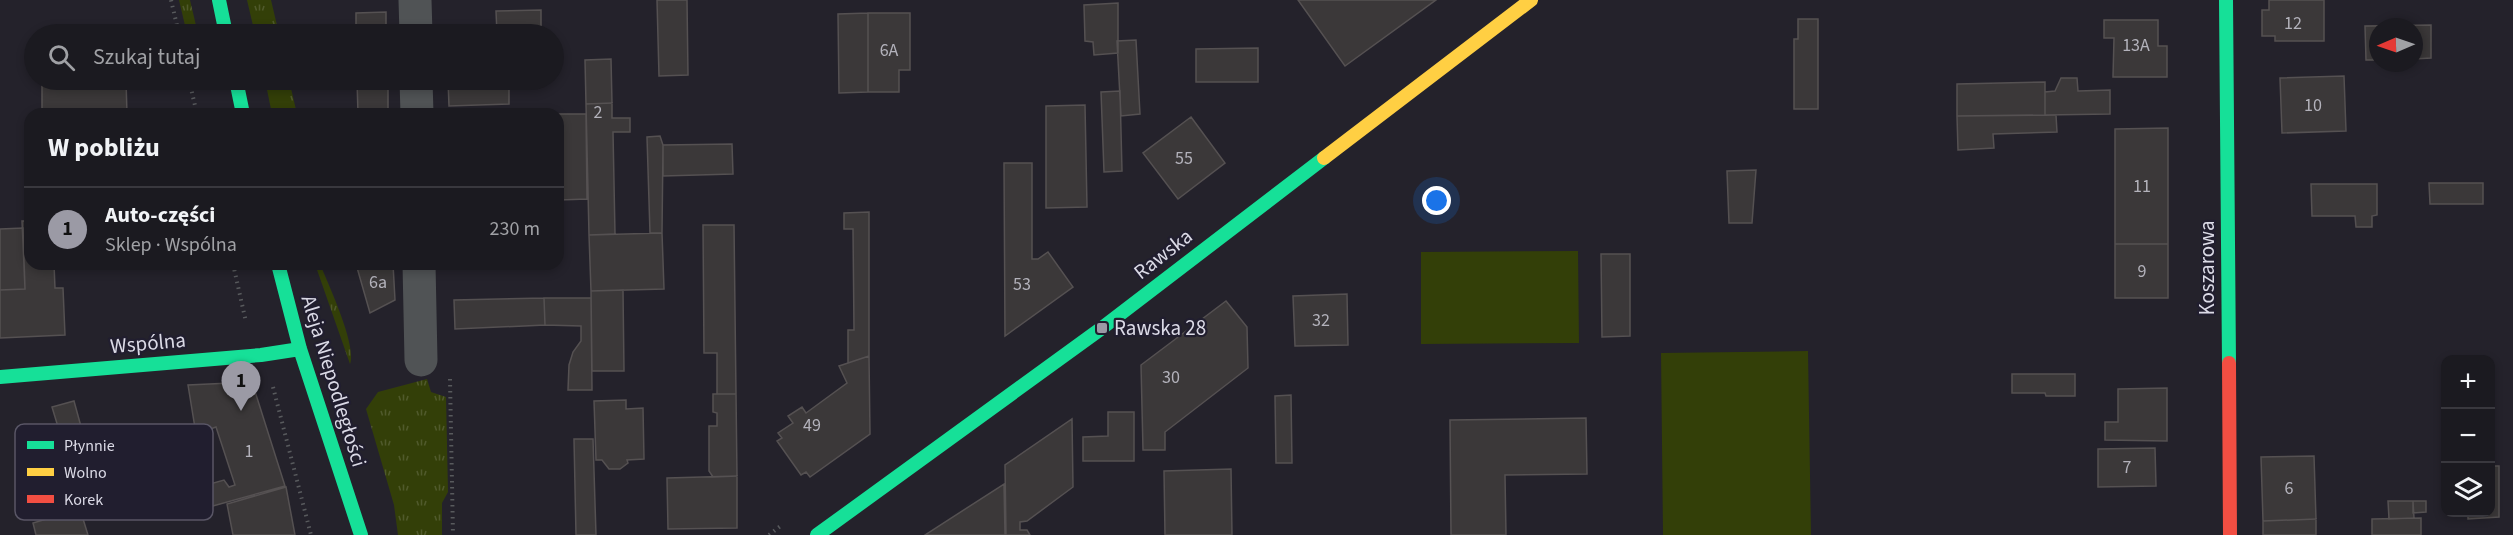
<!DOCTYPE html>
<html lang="pl">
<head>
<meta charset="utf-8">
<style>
  body { margin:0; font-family:"Source Sans 3",sans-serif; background:#28272d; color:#f1f3f6 }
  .controls { position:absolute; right:18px; bottom:18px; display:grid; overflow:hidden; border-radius:12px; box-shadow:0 3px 9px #0003 }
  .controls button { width:54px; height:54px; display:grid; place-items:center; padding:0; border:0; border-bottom:2px solid #39383e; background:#1b1a20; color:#f1f3f6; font:30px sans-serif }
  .compass { position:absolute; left:2369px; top:18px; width:54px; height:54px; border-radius:50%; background:#1b1a20; box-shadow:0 3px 9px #0003; rotate:268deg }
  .you { position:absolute; left:1437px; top:201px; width:21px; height:21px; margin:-15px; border:4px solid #fff; border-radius:50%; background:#1a73e8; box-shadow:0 0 0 9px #1a73e833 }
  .badge { display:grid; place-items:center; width:39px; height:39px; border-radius:50%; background:#9b9aa5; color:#111; font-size:20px; font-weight:700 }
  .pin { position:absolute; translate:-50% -50px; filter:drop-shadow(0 2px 3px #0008) }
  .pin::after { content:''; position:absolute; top:32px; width:21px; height:18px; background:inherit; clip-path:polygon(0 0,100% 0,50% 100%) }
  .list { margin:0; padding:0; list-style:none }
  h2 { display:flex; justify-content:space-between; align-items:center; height:78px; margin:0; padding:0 24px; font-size:26px }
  h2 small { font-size:20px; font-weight:400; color:#a0a1a5 }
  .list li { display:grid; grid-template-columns:39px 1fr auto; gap:18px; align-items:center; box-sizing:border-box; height:84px; padding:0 24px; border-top:2px solid #39383e }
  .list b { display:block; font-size:22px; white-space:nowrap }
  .list p { margin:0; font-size:20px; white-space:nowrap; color:#a0a1a5 }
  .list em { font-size:20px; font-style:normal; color:#a0a1a5 }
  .icon { flex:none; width:33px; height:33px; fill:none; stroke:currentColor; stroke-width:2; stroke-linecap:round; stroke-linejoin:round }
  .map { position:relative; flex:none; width:2513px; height:535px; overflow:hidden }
  .search { position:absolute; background:#1b1a20; box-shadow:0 3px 9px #0003; left:24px; top:24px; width:540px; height:66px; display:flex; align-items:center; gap:15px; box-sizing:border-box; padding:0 21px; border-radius:33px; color:#a0a1a5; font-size:22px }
  .panel { position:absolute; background:#1b1a20; box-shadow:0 3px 9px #0003; left:24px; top:108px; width:540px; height:162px; border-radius:18px }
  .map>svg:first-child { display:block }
</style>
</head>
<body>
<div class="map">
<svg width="2513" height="535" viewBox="0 0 2513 535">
  <defs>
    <pattern id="grass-tufts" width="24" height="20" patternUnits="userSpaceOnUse" patternTransform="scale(1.5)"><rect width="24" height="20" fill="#333f08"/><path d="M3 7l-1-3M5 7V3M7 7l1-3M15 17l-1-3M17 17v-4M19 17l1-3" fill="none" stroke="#505a2c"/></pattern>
  </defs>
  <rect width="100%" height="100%" fill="#24222b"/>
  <path fill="url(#grass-tufts)" d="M179,0H190L198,34H187Z
    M247,0H271L279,34H255Z
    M265,80H289L297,114H272Z
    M315,264H320C328,284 357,345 350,364Z
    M427,379L431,392L446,397L448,492L442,503V535H398L394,505L366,409L378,392Z"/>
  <path fill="#333f08" d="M1578,251L1579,343L1421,344V252Z
    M1808,351L1811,535H1663L1661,353Z"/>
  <path fill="#3b3839" stroke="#555152" stroke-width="1.5" d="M657,0H687L688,75L659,76Z
    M1298,0H1436L1345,66Z
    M2269,0H2324V41H2275V36H2262V10H2269Z
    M1118,3V53L1094,55L1093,42L1085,41L1084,5Z
    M541,10V34H497L496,11Z
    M386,12V34H356V13Z
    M868,13V92L839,93L838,14Z
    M868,13H910V70H899V92H868Z
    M1798,19H1818V109H1794V39H1798Z
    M2104,20H2158V46H2167V77H2113L2114,38H2104Z
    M2431,25V58L2414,59V27H2378V60H2366L2365,26Z
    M1136,40L1140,114L1121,116L1117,41Z
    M1258,48V82H1196V49Z
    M611,59L612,103L586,104L585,60Z
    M2344,76L2346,131L2282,133L2280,78Z
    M2061,78H2077L2078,91L2110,90V114L2045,115V92L2055,91Z
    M42,80H126L127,114H42Z
    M357,80H388V114H358Z
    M448,80H496V83L509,82V104L449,106Z
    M2045,82V115L1957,116V84Z
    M1120,91L1122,171L1104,172L1101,92Z
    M612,103V118H630V132H613L615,234L589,235L586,104Z
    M1085,105L1087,207L1046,208V106Z
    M558,114H586L587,199L559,200Z
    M2056,115L2057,132L1993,134L1994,148L1958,150L1957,116Z
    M1191,117L1225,163L1178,199L1143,153Z
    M2168,128V244H2115V129Z
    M660,136L663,145L662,233H650L647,137Z
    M732,144L733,174L663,176V145Z
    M1004,163H1032V259H1038L1048,252L1073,287L1005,336Z
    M1756,170L1752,223H1729L1727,171Z
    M2429,183H2483V204H2430Z
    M2311,184H2377V215L2372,216V227H2356L2355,216H2312Z
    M869,212V356L848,363V330H854L853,229H844V213Z
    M22,221H30V264H54L55,288H63L65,335L0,338V290L25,289Z
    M703,225H734L736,394H717V353H704Z
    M23,228L25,289L0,290V229Z
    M662,233L664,289L591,291L589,235Z
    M2115,244H2168V298H2115Z
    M1601,254H1630V336L1602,337Z
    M356,264H393L395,300L370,313Z
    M623,290L624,371H592L591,291Z
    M1347,294L1348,345L1295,346L1293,296Z
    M544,298L545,325L455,329L454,300Z
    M544,298H591L592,390H568L569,365L573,352L581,341V326L545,325Z
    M1226,301L1247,327L1248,368L1165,432V450H1143L1141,365Z
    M869,356L870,434L810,477L806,472L801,475L777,441L782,438L778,433L793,423L788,416L802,407L806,413L847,383L839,366Z
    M2012,374H2075V396H2046L2045,393H2012Z
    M252,382L285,486L202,509L199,487L224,480L229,487L235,485L216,427L196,434L188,385Z
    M2167,388V441L2105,440V422H2118V389Z
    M713,394H736L737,476L713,477L709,471V426H717V413L713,412Z
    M1291,395L1292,463H1276L1275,396Z
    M626,400V409L643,408L644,459L627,460L628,463L620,469H609L602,460H596L594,401Z
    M74,401L91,463L71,470L52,407Z
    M1108,412H1134V461H1083V437L1108,436Z
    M1586,418L1587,474L1505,475L1506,535H1451L1450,420Z
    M1072,419L1073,487L1027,521L1020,522V530H1027L1030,535H1006L1005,465Z
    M574,439H593L596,535H576Z
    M2155,448L2156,486L2098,487V449Z
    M2314,456L2316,519L2263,521L2261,457Z
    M2490,466H2499V517L2468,519V512H2490Z
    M1231,469L1232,535H1165L1164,471Z
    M737,476V528L668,529L667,478Z
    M1004,484L1005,535H925Z
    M286,487L295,535H233L227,504Z
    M2388,501H2413L2414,518L2389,519Z
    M2413,501H2426V512L2413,513Z
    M80,509L88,535H36L33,523Z
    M2421,518V535H2372V519Z
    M2316,519V535H2263V521Z"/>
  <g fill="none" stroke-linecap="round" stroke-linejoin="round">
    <path stroke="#585a5d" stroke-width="4" stroke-dasharray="1.5 4.5" stroke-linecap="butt" d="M171,0L179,34
      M189,80L197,114
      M233,264L246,322
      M450,379L453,535
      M273,387L311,535
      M769,535L783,524"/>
    <path stroke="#505355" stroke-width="33" d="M415,0L416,34
      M416,80L417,114
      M419,264L421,360"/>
    <path stroke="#16e098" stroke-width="14" d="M219,0L226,34
      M2226,0L2229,363
      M236,80L243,114
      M278,264L300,349L361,535
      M0,377L261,355L300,349
      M817,535L1102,328L1324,158"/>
    <path stroke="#ffcf43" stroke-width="14" d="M1324,158L1531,0"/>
    <path stroke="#f24e42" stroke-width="14" d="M2229,363L2230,535"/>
  </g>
  <rect fill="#9b9aa5" stroke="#211e2f" stroke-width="2" x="1096" y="322" width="12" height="12" rx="3"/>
  <g text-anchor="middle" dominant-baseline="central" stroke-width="4.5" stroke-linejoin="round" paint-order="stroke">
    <g font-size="18" fill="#b3b2bb">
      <text x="2293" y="23">12</text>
      <text x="2136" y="45">13A</text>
      <text x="889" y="50">6A</text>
      <text x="2313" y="105">10</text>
      <text x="598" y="112">2</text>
      <text x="1184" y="158">55</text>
      <text x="2142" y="186">11</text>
      <text x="2142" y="271">9</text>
      <text x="378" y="282">6a</text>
      <text x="1022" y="284">53</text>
      <text x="1321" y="320">32</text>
      <text x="1171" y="377">30</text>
      <text x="812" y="425">49</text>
      <text x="249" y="451">1</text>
      <text x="2127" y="467">7</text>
      <text x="2289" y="488">6</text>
    </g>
    <g font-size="21" fill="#dbdae6" stroke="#211e2f">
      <text transform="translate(1163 254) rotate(-38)">Rawska</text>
      <text transform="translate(2207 268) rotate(-90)">Koszarowa</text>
      <text transform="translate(148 343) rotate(-5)">Wspólna</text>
      <text transform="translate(334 381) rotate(73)">Aleja Niepodległości</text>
    </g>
    <g font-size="21" fill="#dbdae6" stroke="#211e2f" text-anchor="start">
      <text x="1114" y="328">Rawska 28</text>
    </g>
  </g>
  <rect x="15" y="424" width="198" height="96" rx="9" fill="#211e2f" stroke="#595666" stroke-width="1.5"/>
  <rect x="27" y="441" width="27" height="8" fill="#16e098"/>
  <rect x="27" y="468" width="27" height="8" fill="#ffcf43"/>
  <rect x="27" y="495" width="27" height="8" fill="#f24e42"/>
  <g font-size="16" fill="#dbdae6">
    <text x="64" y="451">Płynnie</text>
    <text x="64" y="478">Wolno</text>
    <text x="64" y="505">Korek</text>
  </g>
</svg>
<div class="controls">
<button>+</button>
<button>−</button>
<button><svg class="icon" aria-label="layers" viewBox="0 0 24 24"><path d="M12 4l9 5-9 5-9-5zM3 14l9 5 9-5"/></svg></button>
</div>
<svg class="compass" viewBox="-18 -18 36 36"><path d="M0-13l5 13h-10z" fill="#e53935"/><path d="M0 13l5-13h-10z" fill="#a0a1a5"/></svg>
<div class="you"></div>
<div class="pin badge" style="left:241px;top:411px">1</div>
<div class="search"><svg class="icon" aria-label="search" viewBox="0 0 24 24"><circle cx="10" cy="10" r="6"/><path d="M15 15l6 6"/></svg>Szukaj tutaj</div>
<section class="panel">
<h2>W pobliżu<small></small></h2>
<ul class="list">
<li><span class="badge">1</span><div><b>Auto-części</b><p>Sklep · Wspólna</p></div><em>230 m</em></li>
</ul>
</section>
</div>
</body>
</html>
